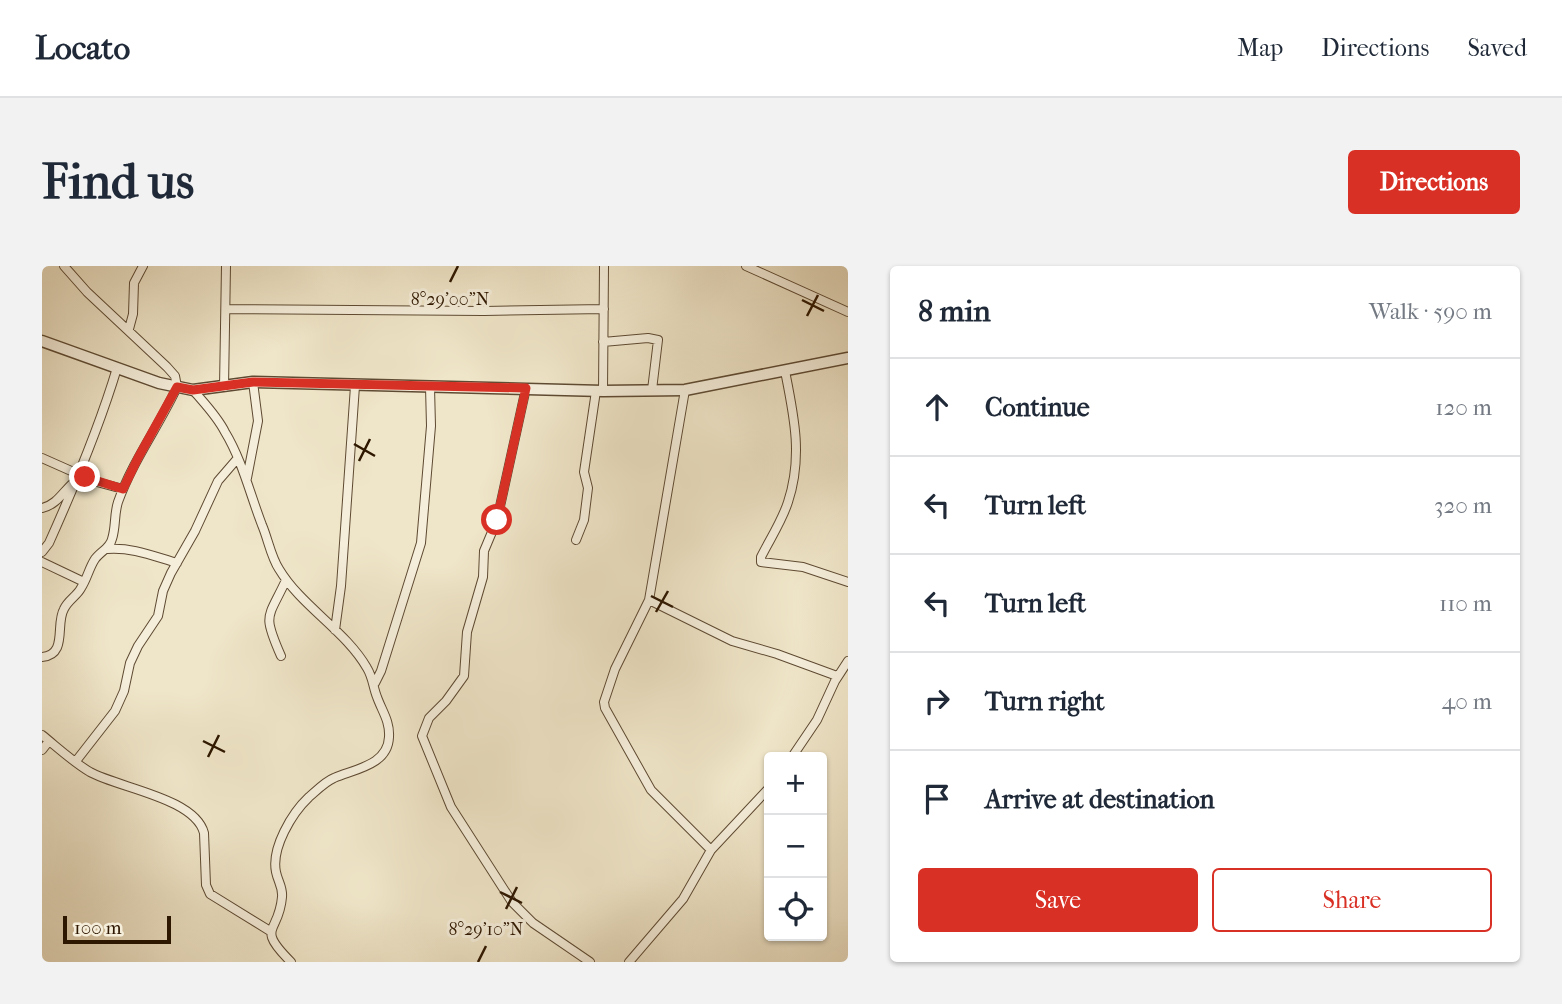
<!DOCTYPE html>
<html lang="en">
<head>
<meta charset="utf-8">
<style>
  body { margin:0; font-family:"IM FELL French Canon",serif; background:#f2f2f3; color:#1f2937 }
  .controls { position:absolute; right:21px; bottom:21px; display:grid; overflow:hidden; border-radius:7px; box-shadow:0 2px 5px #0004 }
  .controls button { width:63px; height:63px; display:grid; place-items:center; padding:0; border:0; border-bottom:2px solid #e0e1e3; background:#fff; color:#1f2937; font:35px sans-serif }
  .scale { position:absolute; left:21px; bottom:18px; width:108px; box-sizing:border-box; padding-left:7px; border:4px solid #2e1700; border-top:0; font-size:19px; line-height:24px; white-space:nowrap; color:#2e1700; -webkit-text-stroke:5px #f5eedb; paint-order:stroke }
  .stop { position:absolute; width:21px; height:21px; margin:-16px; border:5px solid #d93025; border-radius:50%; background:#fff }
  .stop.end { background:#d93025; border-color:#fff; box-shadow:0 2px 7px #0008 }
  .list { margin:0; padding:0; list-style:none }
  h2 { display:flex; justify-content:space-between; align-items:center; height:91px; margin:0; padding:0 28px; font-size:30px }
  h2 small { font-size:23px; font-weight:400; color:#747a83 }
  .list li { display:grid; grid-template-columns:46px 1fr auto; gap:21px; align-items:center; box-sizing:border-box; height:98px; padding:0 28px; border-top:2px solid #e0e1e3 }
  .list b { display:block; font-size:26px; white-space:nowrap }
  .list em { font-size:23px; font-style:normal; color:#747a83 }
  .actions { display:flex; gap:14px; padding:21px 28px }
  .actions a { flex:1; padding:16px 0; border:2px solid #d93025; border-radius:7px; text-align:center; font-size:24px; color:#d93025 }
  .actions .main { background:#d93025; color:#fff }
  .icon { flex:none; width:38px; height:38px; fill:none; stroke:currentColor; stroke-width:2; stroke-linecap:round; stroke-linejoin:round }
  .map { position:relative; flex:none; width:806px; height:696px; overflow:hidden; border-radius:7px }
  header { display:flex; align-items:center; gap:42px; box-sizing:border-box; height:98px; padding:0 35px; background:#fff; border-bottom:2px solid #e0e1e3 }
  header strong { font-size:33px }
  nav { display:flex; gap:38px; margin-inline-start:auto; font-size:24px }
  .intro { display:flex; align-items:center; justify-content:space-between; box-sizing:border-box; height:168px; padding:0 42px }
  h1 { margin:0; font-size:49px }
  .button { padding:18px 32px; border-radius:7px; background:#d93025; color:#fff; font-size:24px; font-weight:700 }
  main { display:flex; gap:42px; padding:0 42px }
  aside { flex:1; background:#fff; border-radius:7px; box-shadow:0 2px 5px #0004 }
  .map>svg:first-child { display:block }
</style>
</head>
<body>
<header>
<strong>Locato</strong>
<nav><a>Map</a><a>Directions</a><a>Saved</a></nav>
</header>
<div class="intro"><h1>Find us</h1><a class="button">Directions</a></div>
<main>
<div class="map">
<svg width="806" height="696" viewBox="0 0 806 696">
  <rect width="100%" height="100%" fill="#efe5c8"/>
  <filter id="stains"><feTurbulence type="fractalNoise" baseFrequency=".00286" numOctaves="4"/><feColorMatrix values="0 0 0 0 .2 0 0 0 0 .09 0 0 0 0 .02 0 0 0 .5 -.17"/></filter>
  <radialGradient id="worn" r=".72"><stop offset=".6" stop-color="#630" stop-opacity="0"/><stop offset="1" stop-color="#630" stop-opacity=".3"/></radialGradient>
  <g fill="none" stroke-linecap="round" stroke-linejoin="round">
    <g stroke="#5e4a32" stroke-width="10">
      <path id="minor" d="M704,0L806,46
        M184,43L442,45L562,43
        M87,63L91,48L92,17L101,0
        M561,76L606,72L616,74L610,124
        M743,105C752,150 761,191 746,236C740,255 728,273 719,291V296L761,301L806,316
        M182,121L184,0
        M484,122L455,254L442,285L441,311L425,366L422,410L404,435L387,452L380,470L409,541L470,636L491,657L548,696
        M151,124C162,137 175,150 183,166C200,194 208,228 220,259C226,273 229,291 237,303C259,340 304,365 325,402C331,412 331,421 335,431C340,445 348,455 347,471C346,499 313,503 292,512C284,515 274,525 267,531C250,547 229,582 234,606C236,616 241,621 240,631C237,668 213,660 249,696
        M643,124L607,334L573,403L562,436L563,442L609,524L669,584
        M561,125L562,0
        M0,192L36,208
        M205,212L216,155L211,116
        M0,242C19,238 24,217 40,212L81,223
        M534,274L542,254L546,222L542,206L554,125
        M65,283C90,281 111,290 135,297
        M0,286L7,277C33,219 57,162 75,102
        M0,296L42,316
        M607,334L690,375L735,388L795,410
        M293,364L299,320L313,120
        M239,390C220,347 226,353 244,314
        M0,391C26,389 13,358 22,343C26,334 35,330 39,322C45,313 47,302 53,293C59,285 68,282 70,273C74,261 72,248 76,236C91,194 117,160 135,121L133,110L125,101L45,26L22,0
        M333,417L339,405L379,277L389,160L388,121
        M0,469C15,481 31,496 48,506C77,522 153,532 162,567L164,619L168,628L228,665
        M0,484L7,475
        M750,491L775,454L793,415L806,395
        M34,495L73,445L82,425L88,397L96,380L116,350L121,325L129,307L153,265L176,215L195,193
        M587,696L641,633L669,584L727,522"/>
    </g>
    <g stroke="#5e4a32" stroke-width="13">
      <path id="tertiary" d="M0,75L117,117L151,124L211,116L561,125L643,124L806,92"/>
    </g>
    <use href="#minor" stroke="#f5eedb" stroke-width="8"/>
    <use href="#tertiary" stroke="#f5eedb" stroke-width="10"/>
  </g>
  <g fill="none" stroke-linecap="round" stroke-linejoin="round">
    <path stroke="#d93025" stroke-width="9" d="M43,211L81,223L96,192L135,121L151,124L211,116L484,122L455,254"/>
  </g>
  <path fill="none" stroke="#2e1700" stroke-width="2.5" d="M408,16L416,0M760,34L782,45M765,50L776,29M312,178L333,190M317,195L328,173M609,330L631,341M614,346L626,325M161,475L183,486M166,491L177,469M458,626L480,637M464,643L475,621M436,696L444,680"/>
  <g font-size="18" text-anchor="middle" fill="#2e1700" stroke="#f5eedb" stroke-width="6" stroke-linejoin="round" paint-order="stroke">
    <text x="408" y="39">8°29'00"N</text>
    <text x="444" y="669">8°29'10"N</text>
  </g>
  <rect width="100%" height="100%" filter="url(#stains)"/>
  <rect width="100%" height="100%" fill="url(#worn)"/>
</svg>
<div class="controls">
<button>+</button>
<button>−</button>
<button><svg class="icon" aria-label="locate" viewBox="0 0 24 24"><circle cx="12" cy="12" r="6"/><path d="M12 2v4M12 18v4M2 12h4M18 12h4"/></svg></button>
</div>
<div class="scale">100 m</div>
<div class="stop" style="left:455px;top:254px"></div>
<div class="stop end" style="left:43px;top:211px"></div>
</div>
<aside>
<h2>8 min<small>Walk · 590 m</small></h2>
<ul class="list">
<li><svg class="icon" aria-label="ahead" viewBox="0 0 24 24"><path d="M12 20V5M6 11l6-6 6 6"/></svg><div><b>Continue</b></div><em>120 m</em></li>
<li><svg class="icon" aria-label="left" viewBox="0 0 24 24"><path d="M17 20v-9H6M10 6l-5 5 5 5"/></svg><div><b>Turn left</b></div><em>320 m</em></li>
<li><svg class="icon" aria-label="left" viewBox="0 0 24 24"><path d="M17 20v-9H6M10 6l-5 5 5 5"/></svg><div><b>Turn left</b></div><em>110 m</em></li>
<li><svg class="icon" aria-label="right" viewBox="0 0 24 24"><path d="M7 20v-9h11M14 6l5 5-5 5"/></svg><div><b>Turn right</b></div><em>40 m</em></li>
<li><svg class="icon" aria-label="arrive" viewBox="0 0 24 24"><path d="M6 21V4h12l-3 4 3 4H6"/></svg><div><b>Arrive at destination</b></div></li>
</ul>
<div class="actions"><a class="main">Save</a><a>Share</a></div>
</aside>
</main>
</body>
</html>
